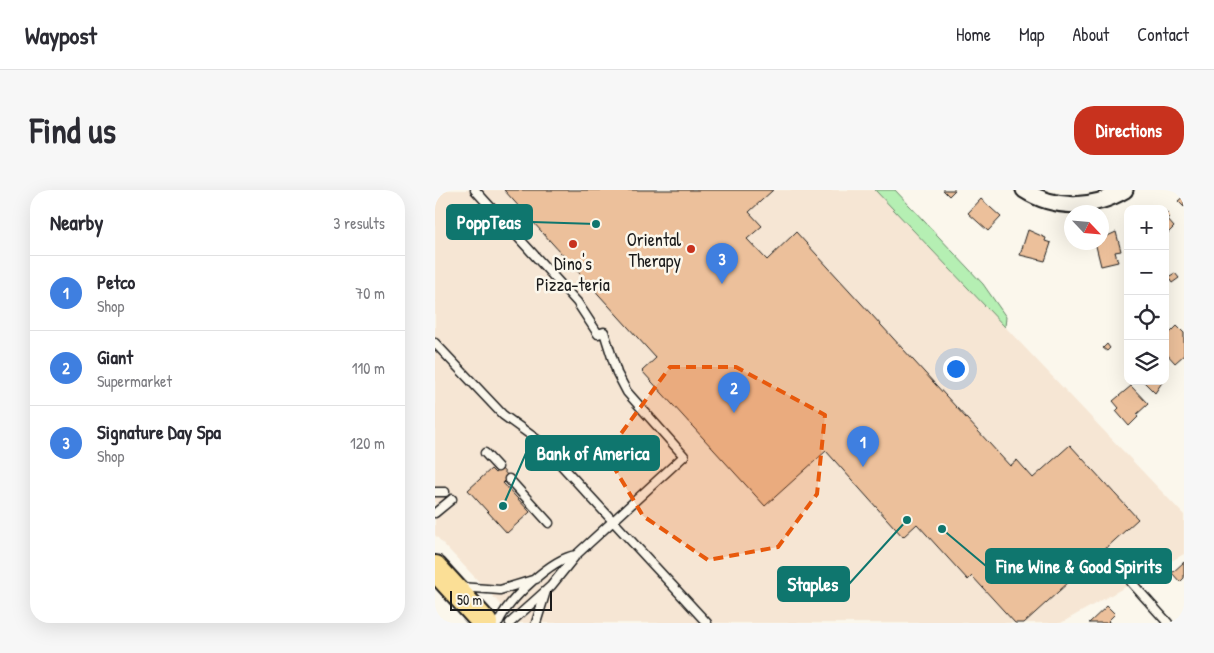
<!DOCTYPE html>
<html lang="en">
<head>
<meta charset="utf-8">
<style>
  body { margin:0; font-family:"Patrick Hand",sans-serif; background:#f7f7f7; color:#2b2b33 }
  .controls { position:absolute; right:15px; top:15px; display:grid; overflow:hidden; border-radius:10px; box-shadow:0 5px 20px #0002 }
  .controls button { width:45px; height:45px; display:grid; place-items:center; padding:0; border:0; border-bottom:1px solid #e1e1e2; background:#fff; color:#2b2b33; font:25px sans-serif }
  .compass { position:absolute; left:629px; top:15px; width:45px; height:45px; border-radius:50%; background:#fff; box-shadow:0 5px 20px #0002; rotate:116deg }
  .scale { position:absolute; left:15px; bottom:12px; width:102px; box-sizing:border-box; padding-left:5px; border:2px solid #1c1c1c; border-top:0; font-size:14px; line-height:18px; white-space:nowrap; color:#1c1c1c; -webkit-text-stroke:4px #fbf7ec; paint-order:stroke }
  .you { position:absolute; left:520px; top:178px; width:18px; height:18px; margin:-12px; border:4px solid #fff; border-radius:50%; background:#1a73e8; box-shadow:0 0 0 8px #1a73e833 }
  .badge { display:grid; place-items:center; width:32px; height:32px; border-radius:50%; background:#c8321e; color:#fff; font-size:16px; font-weight:700 }
  .pin { position:absolute; translate:-50% -41px; filter:drop-shadow(0 1px 2px #0008) }
  .pin::after { content:''; position:absolute; top:26px; width:18px; height:15px; background:inherit; clip-path:polygon(0 0,100% 0,50% 100%) }
  .list { margin:0; padding:0; list-style:none }
  h2 { display:flex; justify-content:space-between; align-items:center; height:65px; margin:0; padding:0 20px; font-size:21px }
  h2 small { font-size:16px; font-weight:400; color:#7c7c81 }
  .list li { display:grid; grid-template-columns:32px 1fr auto; gap:15px; align-items:center; box-sizing:border-box; height:75px; padding:0 20px; border-top:1px solid #e1e1e2 }
  .list b { display:block; font-size:19px; white-space:nowrap }
  .list p { margin:0; font-size:16px; white-space:nowrap; color:#7c7c81 }
  .list em { font-size:16px; font-style:normal; color:#7c7c81 }
  .icon { flex:none; width:28px; height:28px; fill:none; stroke:currentColor; stroke-width:2; stroke-linecap:round; stroke-linejoin:round }
  .map { position:relative; flex:none; width:749px; height:433px; overflow:hidden; border-radius:20px }
  header { display:flex; align-items:center; gap:30px; box-sizing:border-box; height:70px; padding:0 25px; background:#fff; border-bottom:1px solid #e1e1e2 }
  header strong { font-size:24px }
  nav { display:flex; gap:28px; margin-inline-start:auto; font-size:18px }
  .intro { display:flex; align-items:center; justify-content:space-between; box-sizing:border-box; height:120px; padding:0 30px }
  h1 { margin:0; font-size:35px }
  .button { padding:12px 22px; border-radius:20px; background:#c8321e; color:#fff; font-size:18px; font-weight:700 }
  main { display:flex; gap:30px; padding:0 30px }
  aside { flex:1; background:#fff; border-radius:20px; box-shadow:0 5px 20px #0002 }
  .map>svg:first-child { display:block }
</style>
</head>
<body>
<header>
<strong>Waypost</strong>
<nav><a>Home</a><a>Map</a><a>About</a><a>Contact</a></nav>
</header>
<div class="intro"><h1>Find us</h1><a class="button">Directions</a></div>
<main>
<aside>
<h2>Nearby<small>3 results</small></h2>
<ul class="list">
<li><span class="badge" style="background:#3f7fe0">1</span><div><b>Petco</b><p>Shop</p></div><em>70 m</em></li>
<li><span class="badge" style="background:#3f7fe0">2</span><div><b>Giant</b><p>Supermarket</p></div><em>110 m</em></li>
<li><span class="badge" style="background:#3f7fe0">3</span><div><b>Signature Day Spa</b><p>Shop</p></div><em>120 m</em></li>
</ul>
</aside>
<div class="map">
<svg width="749" height="433" viewBox="0 0 749 433">
  <rect width="100%" height="100%" fill="#fbf7ec"/>
  <filter id="ink" filterUnits="userSpaceOnUse"><feTurbulence type="fractalNoise" baseFrequency=".02" numOctaves="2"/><feDisplacementMap in="SourceGraphic" scale="10" xChannelSelector="R" yChannelSelector="G"/><feConvolveMatrix kernelMatrix="1 2 1 2 8 2 1 2 1" color-interpolation-filters="sRGB"/></filter>
  <g filter="url(#ink)">
    <path fill="#f6e6d4" d="M0,0H440L749,325V364L626,433H83L0,345Z"/>
    <path fill="#b5efb3" stroke="#688668" d="M440,0H460L548,94L571,127L570,137Z"/>
    <path fill="#ecc09b" stroke="#1c1c1c" d="M69,0H338L314,22L327,36L312,49L332,70L361,42L575,276L582,270L598,288L635,255L703,329L589,433H580L537,386L533,390L482,334L468,347L391,261L330,316L207,181L221,168Z
      M508,0H520L514,6Z
      M749,6V17L743,11Z
      M546,9L566,27L553,41L533,23Z
      M730,21L735,26L732,29L739,37L733,43L730,40Z
      M593,40L611,48L610,51L616,53L610,71L585,65Z
      M681,42L686,61L680,62L683,72L666,76L660,52H666V49Z
      M740,83L744,88L737,93L733,87Z
      M742,136L749,143V165L740,173L730,162V144L732,146Z
      M672,154L675,158L672,161L668,158Z
      M708,191H728L720,203Z
      M696,196L713,214L701,225L703,227L694,236L681,221L684,218L678,211Z
      M66,278L74,287L68,293L95,322L72,343L33,300L56,279L60,283Z
      M749,372V388L745,392L737,383Z
      M672,416L680,424L673,431L675,433H654Z"/>
    <g fill="none" stroke-linecap="round" stroke-linejoin="round">
      <g stroke="#1c1c1c" stroke-width="11">
        <path id="service" d="M40,0L142,112L163,144L169,142L182,183L192,202L249,266L141,365L116,396L75,433
          M0,153L68,225L104,251L272,433
          M50,263L63,277
          M74,289L114,333
          M0,302H10
          M0,323L17,309
          M696,392L733,433
          M25,397L65,400L101,389
          M63,433C73,410 116,369 141,365
          M101,433L111,401"/>
      </g>
      <g stroke="#1c1c1c" stroke-width="19">
        <path id="minor" d="M589,0C620,20 658,19 690,0"/>
      </g>
      <g stroke="#1c1c1c" stroke-width="28">
        <path id="trunk" d="M0,378L50,433"/>
      </g>
      <use href="#service" stroke="#fbf7ec" stroke-width="8"/>
      <use href="#minor" stroke="#fbf7ec" stroke-width="15"/>
      <use href="#trunk" stroke="#fbdf96" stroke-width="24"/>
    </g>
  </g>
  <path fill="#e8590c" fill-opacity="0.2" stroke="#e8590c" stroke-width="4" stroke-dasharray="10 6" stroke-linejoin="round" d="M235,177H301L390,225L382,304L343,357L273,370L208,326L171,264Z"/>
  <g fill="#c8321e" stroke="#fbf7ec" stroke-width="2">
    <circle cx="138" cy="54" r="5"/>
    <circle cx="256" cy="59" r="5"/>
  </g>
  <g text-anchor="middle" dominant-baseline="central" stroke-width="5" stroke-linejoin="round" paint-order="stroke">
    <g font-size="18" fill="#1c1c1c" stroke="#fbf7ec" text-anchor="end">
      <text x="246" y="49">Oriental<tspan x="246" dy="21">Therapy</tspan></text>
      <text x="138" y="73" text-anchor="middle">Dino's<tspan x="138" dy="21">Pizza-teria</tspan></text>
    </g>
  </g>
  <path fill="none" stroke="#0f766e" stroke-width="2" d="M161 34L97 32M68 316L91 263M507 339L551 376M472 330L414 394"/>
  <g fill="#0f766e" stroke="#fbf7ec" stroke-width="2">
    <circle cx="161" cy="34" r="5"/>
    <circle cx="68" cy="316" r="5"/>
    <circle cx="507" cy="339" r="5"/>
    <circle cx="472" cy="330" r="5"/>
  </g>
  <g fill="#0f766e" stroke="#0f766e" stroke-width="2">
    <rect x="12" y="15" width="85" height="34" rx="5"/>
    <rect x="91" y="246" width="133" height="34" rx="5"/>
    <rect x="551" y="359" width="185" height="34" rx="5"/>
    <rect x="343" y="377" width="71" height="34" rx="5"/>
  </g>
  <g font-size="19" text-anchor="middle" font-weight="bold" fill="#fff">
    <text x="54" y="39">PoppTeas</text>
    <text x="158" y="270">Bank of America</text>
    <text x="644" y="383">Fine Wine &amp; Good Spirits</text>
    <text x="378" y="401">Staples</text>
  </g>
</svg>
<div class="controls">
<button>+</button>
<button>−</button>
<button><svg class="icon" aria-label="locate" viewBox="0 0 24 24"><circle cx="12" cy="12" r="6"/><path d="M12 2v4M12 18v4M2 12h4M18 12h4"/></svg></button>
<button><svg class="icon" aria-label="layers" viewBox="0 0 24 24"><path d="M12 4l9 5-9 5-9-5zM3 14l9 5 9-5"/></svg></button>
</div>
<svg class="compass" viewBox="-18 -18 36 36"><path d="M0-13l5 13h-10z" fill="#e53935"/><path d="M0 13l5-13h-10z" fill="#7c7c81"/></svg>
<div class="scale">50 m</div>
<div class="you"></div>
<div class="pin badge" style="left:428px;top:277px;background:#3f7fe0">1</div>
<div class="pin badge" style="left:299px;top:223px;background:#3f7fe0">2</div>
<div class="pin badge" style="left:287px;top:94px;background:#3f7fe0">3</div>
</div>
</main>
</body>
</html>
